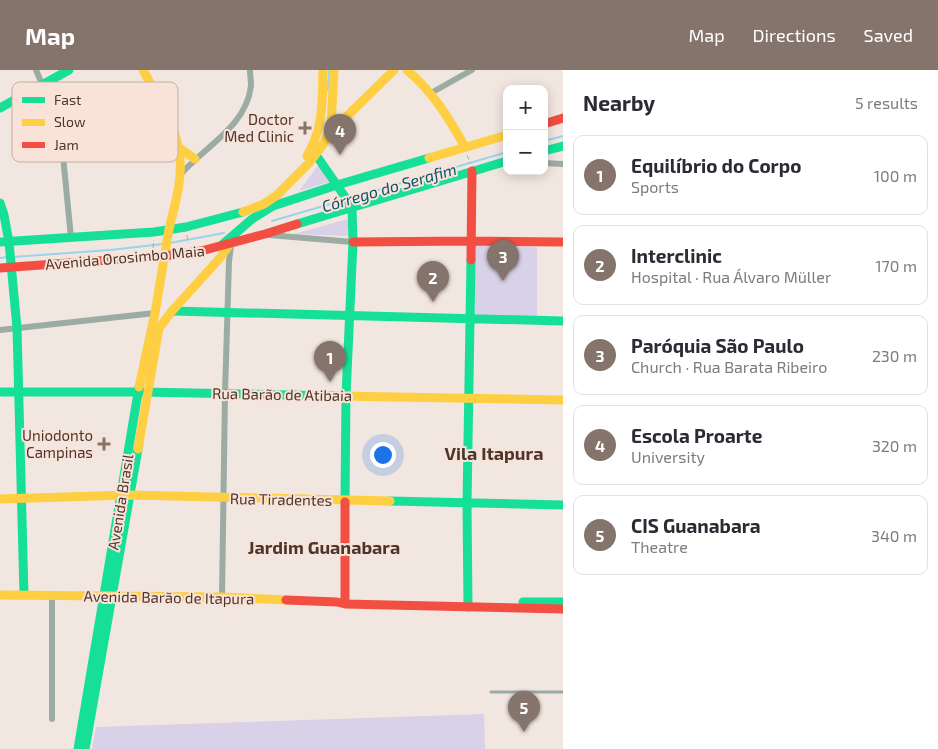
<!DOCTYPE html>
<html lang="en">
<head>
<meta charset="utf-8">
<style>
  body { margin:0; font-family:"Exo 2",sans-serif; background:#f2f2f3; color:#2b2b33 }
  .controls { position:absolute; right:15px; top:15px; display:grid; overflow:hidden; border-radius:10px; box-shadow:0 2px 12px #0003 }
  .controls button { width:45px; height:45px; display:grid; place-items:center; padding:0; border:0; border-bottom:1px solid #e1e1e2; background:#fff; color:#2b2b33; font:25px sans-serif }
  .you { position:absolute; left:382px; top:384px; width:18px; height:18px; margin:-12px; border:4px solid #fff; border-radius:50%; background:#1a73e8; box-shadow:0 0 0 8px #1a73e833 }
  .badge { display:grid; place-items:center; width:32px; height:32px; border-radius:50%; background:#85746b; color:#fff; font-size:16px; font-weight:700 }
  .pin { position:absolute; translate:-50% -41px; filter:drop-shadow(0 1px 2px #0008) }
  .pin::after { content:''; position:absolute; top:26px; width:18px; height:15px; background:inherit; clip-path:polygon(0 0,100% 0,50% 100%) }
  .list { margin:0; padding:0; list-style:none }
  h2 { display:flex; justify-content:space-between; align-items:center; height:65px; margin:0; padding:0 20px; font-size:21px }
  h2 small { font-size:16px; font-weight:400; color:#7c7c81 }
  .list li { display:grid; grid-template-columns:32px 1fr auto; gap:15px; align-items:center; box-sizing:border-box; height:80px; margin:0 10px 10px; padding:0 10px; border:1px solid #e1e1e2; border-radius:10px }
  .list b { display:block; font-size:19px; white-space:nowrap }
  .list p { margin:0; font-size:16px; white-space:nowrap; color:#7c7c81 }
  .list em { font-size:16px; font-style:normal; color:#7c7c81 }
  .map { position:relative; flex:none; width:563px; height:679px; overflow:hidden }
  header { display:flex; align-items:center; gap:30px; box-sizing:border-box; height:70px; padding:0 25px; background:#85746b; color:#fff }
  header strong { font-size:24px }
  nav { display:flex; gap:28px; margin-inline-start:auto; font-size:18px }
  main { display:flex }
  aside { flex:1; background:#fff }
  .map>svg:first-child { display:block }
</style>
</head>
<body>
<header>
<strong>Map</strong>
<nav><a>Map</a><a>Directions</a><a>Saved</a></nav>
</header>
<main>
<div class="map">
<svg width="563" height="679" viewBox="0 0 563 679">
  <rect width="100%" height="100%" fill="#f2e6e0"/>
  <path fill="#d8d1e8" d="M319,94L332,111L299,121Z
    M348,149V166L294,164Z
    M473,175L537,177V247L473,245Z
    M484,644L485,679H92L96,657Z"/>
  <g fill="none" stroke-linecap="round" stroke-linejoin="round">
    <path stroke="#98d4ec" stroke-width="2" d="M328,20L329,0
      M544,71L563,66
      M351,128L507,82
      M272,151L344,130
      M170,173L224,163
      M13,187L110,180L163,174
      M0,188L8,187"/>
    <path stroke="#abb0a9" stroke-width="1" stroke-dasharray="5 2.5" stroke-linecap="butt" d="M467,85L470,93
      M187,165L188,173
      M153,178L154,170"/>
    <path stroke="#9aaca3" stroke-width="3" d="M491,622H563"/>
    <path stroke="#9aaca3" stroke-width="6" d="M36,0L42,14
      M431,23L472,0
      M544,93L563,94
      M180,105C205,76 246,57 251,16C251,11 250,5 250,0
      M269,165L353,172
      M71,168L63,86C64,80 65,78 70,76L124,72L171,55
      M0,260L155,243
      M222,527L225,323L229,191L231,176
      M52,649V525"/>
    <path stroke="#16e098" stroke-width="9" d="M0,38L69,0
      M544,81L563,76
      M316,85L352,137L353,172L346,325L345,432
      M0,133L4,145L9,172L17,258L24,525
      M297,154L507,91
      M0,172L154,162L186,157L243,142
      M222,175L252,149L273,136L337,115L429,88
      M172,241L563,251
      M0,322H143L337,326
      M390,431L563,435
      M523,532H563
      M468,537L467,433L471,190
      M78,679L139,317
      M85,679L138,379"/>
    <path stroke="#ffcf43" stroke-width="9" d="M143,0C158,28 178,57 180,90C182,113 174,137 169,159
      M407,0C432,21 449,48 465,77
      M331,56L338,55L394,0
      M178,77L195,89
      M307,86C324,56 322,33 323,0
      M429,88L507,65
      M243,142L264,134L277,125L309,93L324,73L331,56L334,0
      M139,317L155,243L169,159
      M337,326L563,330
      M138,379L159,258L172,241L220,188L230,174
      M0,429L129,425L390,431
      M0,525L222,527L286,530"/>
    <path stroke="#f24e42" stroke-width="9" d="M544,54L563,48
      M353,172L470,171L563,172
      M471,190L472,101
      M0,198L164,186L201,181L265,164L297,154
      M345,432V534
      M286,530L337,532L345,534L563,539"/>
  </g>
  <g fill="#85746b" stroke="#f9e3d9" stroke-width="2">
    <path d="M302.5 50.5h5v5h5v5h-5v5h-5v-5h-5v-5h5z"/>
    <path d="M101.5 366.5h5v5h5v5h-5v5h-5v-5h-5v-5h5z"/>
  </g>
  <g text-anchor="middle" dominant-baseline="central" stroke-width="4" stroke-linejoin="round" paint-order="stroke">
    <g font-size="15" fill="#4a362c" stroke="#f9e3d9" text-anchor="end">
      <text x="294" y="49">Doctor<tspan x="294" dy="17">Med Clinic</tspan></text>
      <text x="93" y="365">Uniodonto<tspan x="93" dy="17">Campinas</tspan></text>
    </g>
    <g font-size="15" fill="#4a362c" stroke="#f9e3d9">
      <text transform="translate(125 187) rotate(-5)">Avenida Orosimbo Maia</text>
      <text transform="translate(282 324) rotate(1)">Rua Barão de Atibaia</text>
      <text transform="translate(281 429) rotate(1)">Rua Tiradentes</text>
      <text transform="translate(120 432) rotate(-81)">Avenida Brasil</text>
      <text transform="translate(169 527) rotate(1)">Avenida Barão de Itapura</text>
    </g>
    <g font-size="16" font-style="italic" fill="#03556e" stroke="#f9e3d9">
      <text transform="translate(389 117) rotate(-16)">Córrego do Serafim</text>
    </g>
    <g font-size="18" font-weight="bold" fill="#4a362c" stroke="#f9e3d9">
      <text x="494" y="383">Vila Itapura</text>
      <text x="324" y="477">Jardim Guanabara</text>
    </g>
  </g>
  <rect x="12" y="12" width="166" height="80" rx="8" fill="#f9e3d9" stroke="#c4afa5" stroke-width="1"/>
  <rect x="22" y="27" width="23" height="6" fill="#16e098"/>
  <rect x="22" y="49" width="23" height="7" fill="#ffcf43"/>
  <rect x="22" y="72" width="23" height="6" fill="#f24e42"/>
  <g font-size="14" fill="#4a362c">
    <text x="54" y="35">Fast</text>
    <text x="54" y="57">Slow</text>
    <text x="54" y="80">Jam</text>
  </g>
</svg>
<div class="controls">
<button>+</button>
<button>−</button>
</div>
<div class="you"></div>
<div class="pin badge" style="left:330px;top:312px">1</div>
<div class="pin badge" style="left:433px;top:232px">2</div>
<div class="pin badge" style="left:503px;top:211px">3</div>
<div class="pin badge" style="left:340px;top:85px">4</div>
<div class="pin badge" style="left:524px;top:662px">5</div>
</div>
<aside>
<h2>Nearby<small>5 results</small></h2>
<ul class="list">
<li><span class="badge">1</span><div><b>Equilíbrio do Corpo</b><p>Sports</p></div><em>100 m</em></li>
<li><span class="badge">2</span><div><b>Interclinic</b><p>Hospital · Rua Álvaro Müller</p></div><em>170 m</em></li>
<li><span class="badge">3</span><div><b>Paróquia São Paulo</b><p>Church · Rua Barata Ribeiro</p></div><em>230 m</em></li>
<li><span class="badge">4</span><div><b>Escola Proarte</b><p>University</p></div><em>320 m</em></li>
<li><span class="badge">5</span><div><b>CIS Guanabara</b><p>Theatre</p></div><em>340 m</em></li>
</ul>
</aside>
</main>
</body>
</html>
